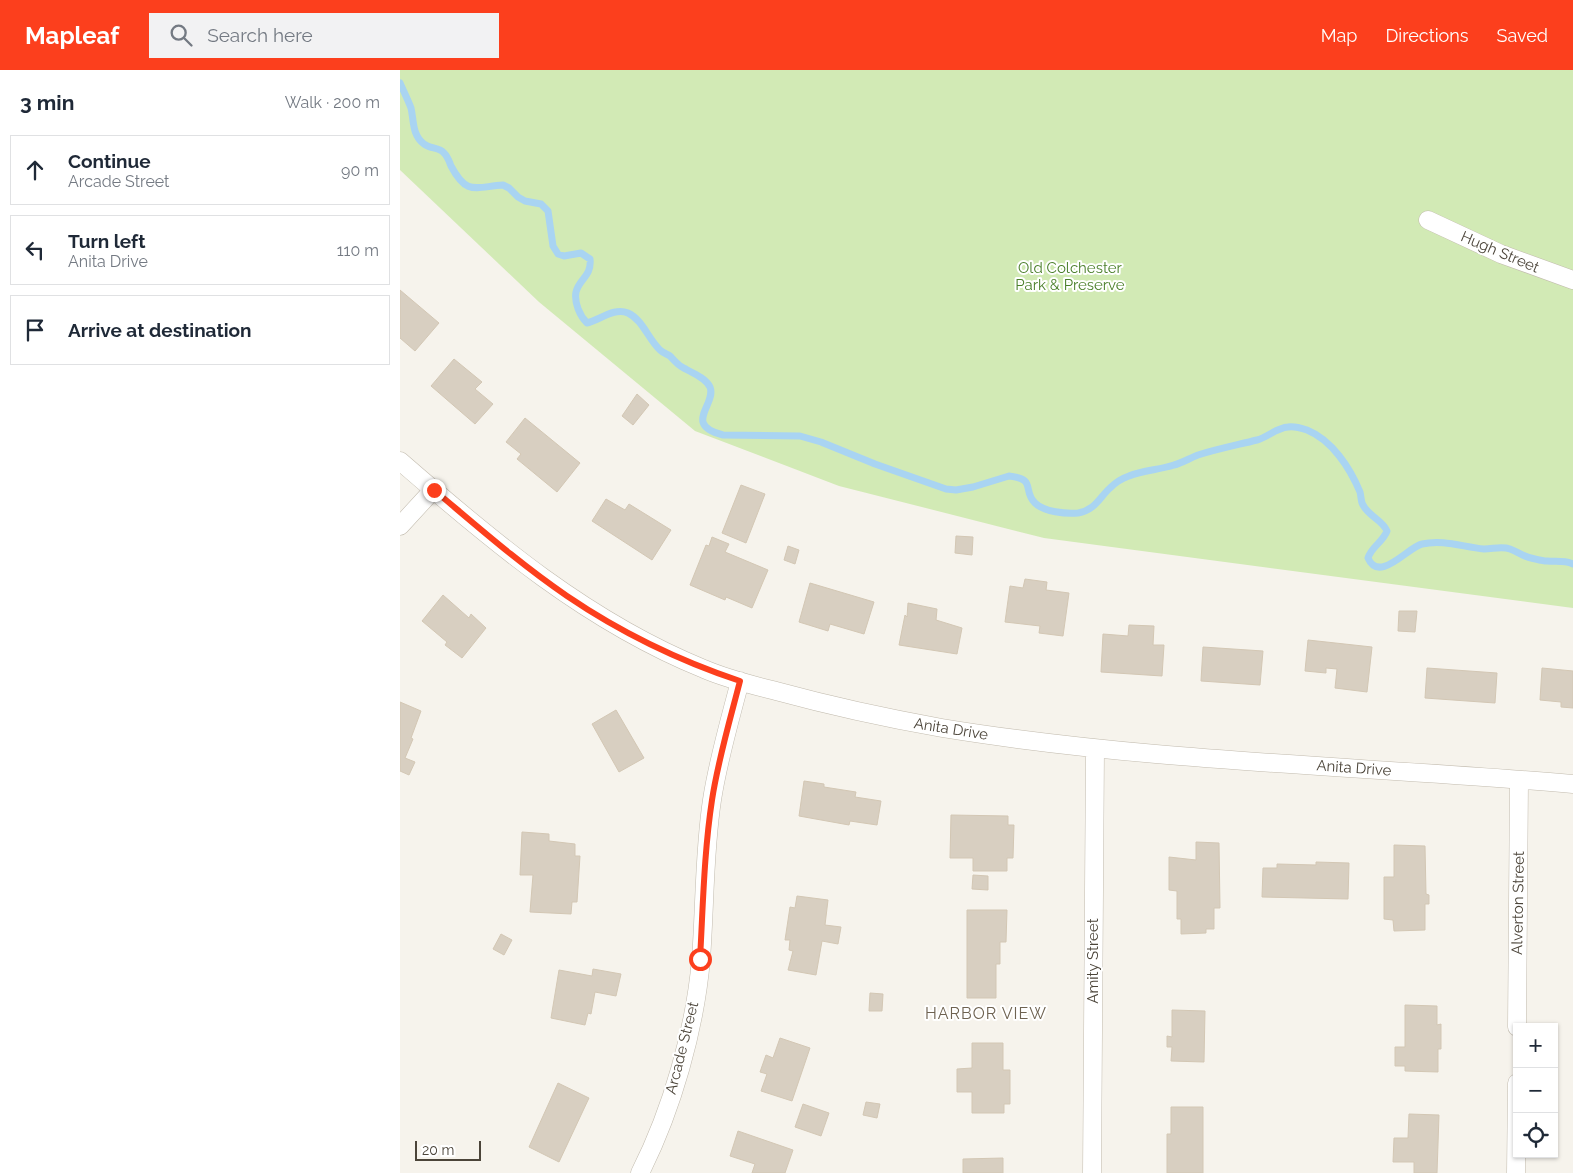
<!DOCTYPE html>
<html lang="en">
<head>
<meta charset="utf-8">
<style>
  body { margin:0; font-family:Raleway,sans-serif; background:#f2f2f3; color:#1f2937 }
  .controls { position:absolute; right:15px; bottom:15px; display:grid; overflow:hidden; border-radius:0px; box-shadow:0 1px 4px #0004 }
  .controls button { width:45px; height:45px; display:grid; place-items:center; padding:0; border:0; border-bottom:1px solid #e0e1e3; background:#fff; color:#1f2937; font:25px sans-serif }
  .scale { position:absolute; left:15px; bottom:12px; width:66px; box-sizing:border-box; padding-left:5px; border:2px solid #4b4439; border-top:0; font-size:14px; line-height:18px; white-space:nowrap; color:#4b4439; -webkit-text-stroke:4px #fff; paint-order:stroke }
  .stop { position:absolute; width:15px; height:15px; margin:-11px; border:4px solid #fc3f1d; border-radius:50%; background:#fff }
  .stop.end { background:#fc3f1d; border-color:#fff; box-shadow:0 1px 5px #0008 }
  .list { margin:0; padding:0; list-style:none }
  h2 { display:flex; justify-content:space-between; align-items:center; height:65px; margin:0; padding:0 20px; font-size:21px }
  h2 small { font-size:16px; font-weight:400; color:#747a83 }
  .list li { display:grid; grid-template-columns:32px 1fr auto; gap:15px; align-items:center; box-sizing:border-box; height:70px; margin:0 10px 10px; padding:0 10px; border:1px solid #e0e1e3; border-radius:0px }
  .list b { display:block; font-size:19px; white-space:nowrap }
  .list p { margin:0; font-size:16px; white-space:nowrap; color:#747a83 }
  .list em { font-size:16px; font-style:normal; color:#747a83 }
  .icon { flex:none; width:28px; height:28px; fill:none; stroke:currentColor; stroke-width:2; stroke-linecap:round; stroke-linejoin:round }
  .map { position:relative; flex:none; width:1173px; height:1103px; overflow:hidden }
  header { display:flex; align-items:center; gap:30px; box-sizing:border-box; height:70px; padding:0 25px; background:#fc3f1d; color:#fff }
  header strong { font-size:24px }
  nav { display:flex; gap:28px; margin-inline-start:auto; font-size:18px }
  .search { width:350px; height:45px; background:#f2f2f3; display:flex; align-items:center; gap:12px; box-sizing:border-box; padding:0 18px; border-radius:0px; color:#747a83; font-size:19px }
  main { display:flex }
  aside { flex:1; background:#fff }
  .map>svg:first-child { display:block }
</style>
</head>
<body>
<header>
<strong>Mapleaf</strong>
<div class="search"><svg class="icon" aria-label="search" viewBox="0 0 24 24"><circle cx="10" cy="10" r="6"/><path d="M15 15l6 6"/></svg>Search here</div>
<nav><a>Map</a><a>Directions</a><a>Saved</a></nav>
</header>
<main>
<aside>
<h2>3 min<small>Walk · 200 m</small></h2>
<ul class="list">
<li><svg class="icon" aria-label="ahead" viewBox="0 0 24 24"><path d="M12 20V5M6 11l6-6 6 6"/></svg><div><b>Continue</b><p>Arcade Street</p></div><em>90 m</em></li>
<li><svg class="icon" aria-label="left" viewBox="0 0 24 24"><path d="M17 20v-9H6M10 6l-5 5 5 5"/></svg><div><b>Turn left</b><p>Anita Drive</p></div><em>110 m</em></li>
<li><svg class="icon" aria-label="arrive" viewBox="0 0 24 24"><path d="M6 21V4h12l-3 4 3 4H6"/></svg><div><b>Arrive at destination</b></div></li>
</ul>
</aside>
<div class="map">
<svg width="1173" height="1103" viewBox="0 0 1173 1103">
  <rect width="100%" height="100%" fill="#f6f3ec"/>
  <path fill="#d2eab5" d="M0,0H1173V538L644,468L439,416L295,361L139,232L0,100Z"/>
  <g fill="none" stroke-linecap="round" stroke-linejoin="round">
    <path stroke="#a9d4f2" stroke-width="7" d="M0,13C4,22 8,30 11,38C14,51 12,65 24,74C30,79 39,77 44,83C48,87 49,91 51,96C67,126 75,117 103,115L109,118L118,127L125,131L141,134L148,141L153,176L158,184L164,186L181,183L190,189C192,206 179,209 176,222C174,233 180,246 187,253C200,250 214,237 228,243C243,250 248,269 260,280C263,283 267,284 270,286C274,290 277,294 282,297C290,302 305,307 310,317C317,334 282,355 323,365L400,366L421,372L475,394L546,419L556,420L573,417L609,406C637,409 622,420 635,433C644,442 666,444 678,443C695,440 699,428 710,418C715,413 723,408 729,406C743,400 759,400 774,395C782,393 790,388 798,385C817,379 837,375 857,370C868,367 876,358 888,357C894,356 901,358 907,360C932,370 950,398 960,422C961,426 961,430 962,433C967,446 982,449 987,461C983,472 971,477 968,488C979,514 1008,477 1022,474C1043,469 1063,477 1084,479C1093,479 1102,476 1110,479C1118,482 1124,487 1131,488C1136,489 1142,491 1147,491C1156,492 1164,490 1173,494"/>
  </g>
  <path fill="#d8cfc1" stroke="#d3c7b4" d="M0,220L39,253L15,281L0,268Z
    M54,289L82,312L75,319L93,334L75,354L31,316Z
    M237,324L249,335L233,355L222,346Z
    M125,348L180,393L157,422L117,389L121,384L106,372Z
    M341,415L365,424L346,473L322,463Z
    M206,429L225,440L229,434L271,460L252,490L192,451Z
    M556,466L573,467L572,485L555,483Z
    M312,467L329,474L325,482L368,500L352,538L326,527L325,530L290,515L306,475L309,476Z
    M388,476L399,480L395,494L384,490Z
    M625,509L647,512L646,520L669,523L663,566L639,563L640,556L605,552L610,516L623,518Z
    M410,513L474,532L464,564L430,554L428,561L399,552Z
    M43,525L69,548L71,544L86,558L62,588L45,575L47,572L22,551Z
    M508,533L537,539L536,550L562,558L557,584L499,575L505,545L507,547Z
    M999,541H1017L1015,562L998,561Z
    M729,555L754,556L753,575H764L762,606L701,602L703,564L728,566Z
    M908,570L972,577L967,622L935,618L937,599L926,598V603L905,601Z
    M803,577L863,581L860,615L801,611Z
    M1027,598L1097,603L1095,633L1025,628Z
    M1142,598L1173,601V638L1161,637V632L1140,630Z
    M0,632L21,641L11,668L13,669L5,688L15,692L9,705L0,701Z
    M216,640L244,688L219,702L192,654Z
    M404,711L424,714V717L456,722L455,727L481,731L477,755L450,751L449,755L399,746Z
    M551,745L608,746V755H614L613,788H607V801H573V788H550Z
    M122,762L149,764V771L175,774V786H180L177,832H172L171,844L130,842L133,805H120Z
    M796,772L819,773L820,838H814V859H806V863L781,864V849H777V821L769,820V787L796,790Z
    M994,775L1025,776L1026,824L1029,825V834H1025V860L994,861L993,850L984,849V807H994Z
    M916,792L949,793L948,829L862,827L863,798H877V794L916,795Z
    M573,805L588,806V820L572,819Z
    M397,826L428,830L425,855L441,857L438,874L422,871L416,905L388,900L393,881L389,880L390,870H385L390,837L395,838Z
    M567,840H607L606,872H600V894H596V928H567Z
    M101,864L112,870L104,885L93,879Z
    M193,899L221,904L216,926L195,922L191,944L188,943L185,955L151,948L159,900L192,906Z
    M470,923L483,924L482,941H469Z
    M1005,935L1037,936V955L1041,954V979H1038V1002L1005,1001V996H995V977H1005Z
    M772,940L805,941L804,992L771,991L772,977H767V966L772,967Z
    M380,968L410,978L392,1031L361,1021L367,1004L360,1002L366,985L373,988Z
    M572,973H603V1000H610V1034H604V1043H572V1022H557V999L572,998Z
    M158,1013L189,1028L159,1092L129,1077Z
    M466,1032L480,1034L477,1048L463,1045Z
    M403,1034L429,1043L421,1066L395,1057Z
    M771,1037H803V1103H767V1064H771Z
    M1009,1044L1039,1045L1037,1103H1014V1092H993L994,1068H1008Z
    M338,1061L393,1080L385,1103H352L355,1094L330,1086Z
    M603,1088V1103H563V1089Z"/>
  <g fill="none" stroke-linecap="round" stroke-linejoin="round">
    <g stroke="#c2bbae" stroke-width="19">
      <path id="street" d="M1028,150L1101,184L1173,210
        M0,391C93,472 188,552 304,599C327,609 352,615 376,621C431,636 486,648 542,658C750,692 963,696 1173,714
        M0,456L33,420
        M1117,957L1119,710
        M240,1103C272,1040 295,959 301,889C305,836 304,782 312,730C318,690 330,650 340,611
        M692,1103L695,679
        M1116,1103L1117,1013"/>
    </g>
    <use href="#street" stroke="#fff" stroke-width="18"/>
  </g>
  <g fill="none" stroke-linecap="round" stroke-linejoin="round">
    <path stroke="#fc3f1d" stroke-width="6" d="M34,420C77,456 120,494 167,526C220,562 280,591 340,611C330,650 318,690 312,730C304,782 303,836 300,889"/>
  </g>
  <g text-anchor="middle" dominant-baseline="central" stroke-width="4" stroke-linejoin="round" paint-order="stroke">
    <g font-size="15" fill="#4b4439" stroke="#fff">
      <text transform="translate(1100 182) rotate(23)">Hugh Street</text>
      <text transform="translate(551 659) rotate(9)">Anita Drive</text>
      <text transform="translate(954 698) rotate(4)">Anita Drive</text>
      <text transform="translate(1118 833) rotate(-89)">Alverton Street</text>
      <text transform="translate(693 891) rotate(-90)">Amity Street</text>
      <text transform="translate(282 978) rotate(-76)">Arcade Street</text>
    </g>
    <g font-size="15" fill="#4a7f2a" stroke="#fff">
      <text x="670" y="198">Old Colchester<tspan x="670" dy="17">Park &amp; Preserve</tspan></text>
    </g>
    <g font-size="16" letter-spacing="1" fill="#6e6250" stroke="#fff">
      <text x="586" y="943">HARBOR VIEW</text>
    </g>
  </g>
</svg>
<div class="controls">
<button>+</button>
<button>−</button>
<button><svg class="icon" aria-label="locate" viewBox="0 0 24 24"><circle cx="12" cy="12" r="6"/><path d="M12 2v4M12 18v4M2 12h4M18 12h4"/></svg></button>
</div>
<div class="scale">20 m</div>
<div class="stop" style="left:300px;top:889px"></div>
<div class="stop end" style="left:34px;top:420px"></div>
</div>
</main>
</body>
</html>
